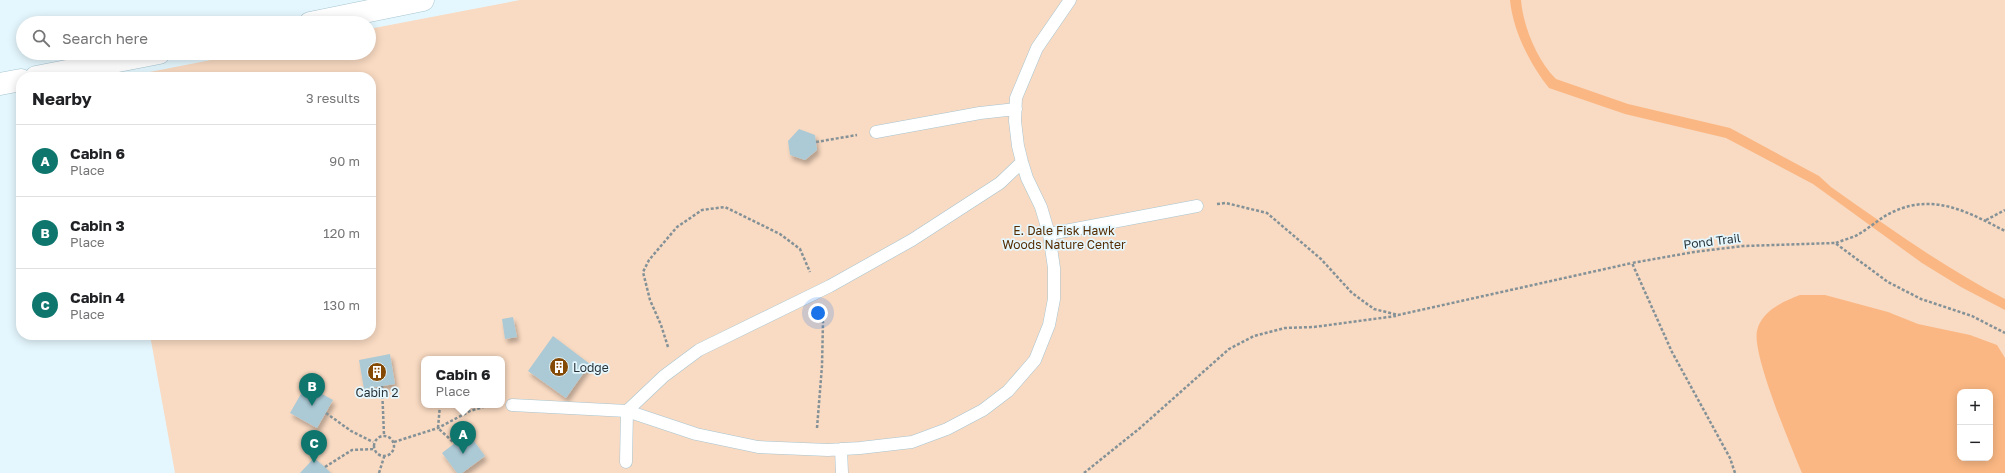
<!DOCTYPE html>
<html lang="en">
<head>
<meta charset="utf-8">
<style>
  body { margin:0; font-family:"Golos Text",sans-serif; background:#f2f2f2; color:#202124 }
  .controls { position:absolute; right:12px; bottom:12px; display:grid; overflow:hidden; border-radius:8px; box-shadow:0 2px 10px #0003 }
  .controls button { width:36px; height:36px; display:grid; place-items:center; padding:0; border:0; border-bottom:1px solid #e0e0e0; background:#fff; color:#202124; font:20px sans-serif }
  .you { position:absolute; left:818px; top:313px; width:14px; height:14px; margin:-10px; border:3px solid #fff; border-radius:50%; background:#1a73e8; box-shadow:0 0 0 6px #1a73e833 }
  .badge { display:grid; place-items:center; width:26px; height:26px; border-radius:50%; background:#0f766e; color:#fff; font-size:13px; font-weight:700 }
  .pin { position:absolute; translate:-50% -33px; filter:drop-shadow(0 1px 2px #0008) }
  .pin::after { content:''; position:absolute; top:21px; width:14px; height:12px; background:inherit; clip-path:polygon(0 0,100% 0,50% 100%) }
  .popup { position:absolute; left:421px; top:356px; width:84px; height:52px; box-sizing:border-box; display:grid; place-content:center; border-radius:8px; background:#fff; filter:drop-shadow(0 1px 3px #0005); font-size:13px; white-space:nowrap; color:#757577 }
  .popup b { font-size:15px; color:#202124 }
  .popup::after { content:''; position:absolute; left:50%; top:100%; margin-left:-8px; border:8px solid transparent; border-top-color:#fff }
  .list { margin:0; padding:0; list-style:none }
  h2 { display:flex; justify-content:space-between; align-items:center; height:52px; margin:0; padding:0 16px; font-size:17px }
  h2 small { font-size:13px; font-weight:400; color:#757577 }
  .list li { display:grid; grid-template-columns:26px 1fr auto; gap:12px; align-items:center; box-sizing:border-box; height:72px; padding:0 16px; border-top:1px solid #e0e0e0 }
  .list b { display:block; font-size:15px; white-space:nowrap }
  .list p { margin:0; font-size:13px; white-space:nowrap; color:#757577 }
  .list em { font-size:13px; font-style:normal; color:#757577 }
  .icon { flex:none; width:22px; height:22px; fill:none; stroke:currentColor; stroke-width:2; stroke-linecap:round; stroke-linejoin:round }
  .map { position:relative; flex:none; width:2005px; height:473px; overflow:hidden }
  .search { position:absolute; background:#fff; box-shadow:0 2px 10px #0003; left:16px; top:16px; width:360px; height:44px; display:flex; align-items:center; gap:10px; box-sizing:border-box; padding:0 14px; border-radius:22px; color:#757577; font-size:15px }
  .panel { position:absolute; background:#fff; box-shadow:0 2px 10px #0003; left:16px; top:72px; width:360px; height:268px; border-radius:16px }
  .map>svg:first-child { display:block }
</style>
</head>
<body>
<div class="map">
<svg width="2005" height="473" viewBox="0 0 2005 473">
  <defs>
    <filter id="shadow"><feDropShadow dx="2.5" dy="4.5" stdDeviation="2" flood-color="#0004"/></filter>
  </defs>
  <rect width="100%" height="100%" fill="#e5f7fe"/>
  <path fill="#f9dac2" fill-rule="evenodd" d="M520,0H2005V473H175L150,335H371V77H124L247,53H369V29ZM424,359H502V405H424ZM1960,392H1990V458H1960Z"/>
  <path fill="#fab783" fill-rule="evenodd" d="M1510,0H1521C1523,26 1537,60 1556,79L1628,104L1730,128L1819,176L1831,187C1888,227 1943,267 2005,299V310L1961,287L1922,263L1813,184L1726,138L1625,114L1549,88C1530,64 1513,31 1510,0Z
    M1800,295H1825L1888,312L1918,324L1970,335L1997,345L2005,358V473H1802C1791,446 1752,355 1757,331C1761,311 1784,301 1800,295ZM1960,392H1990V458H1960Z"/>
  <path fill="#accad6" filter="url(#shadow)" d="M799,129L815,135L817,150L805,160L790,155L788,141Z
    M513,317L517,337L505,339L502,319Z
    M553,336L590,364L566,398L528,371Z
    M390,354L395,384L364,389L359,360Z
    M306,385L333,400L317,428L290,413Z
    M468,433L485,456L462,473H457L442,453Z
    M314,458L325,467L331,473H300Z"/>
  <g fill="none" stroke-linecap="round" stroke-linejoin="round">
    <g stroke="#a7c5d1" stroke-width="13">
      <path id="service" d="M876,132L980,113L1016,109
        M1049,234L1197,206
        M512,405L627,411L696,434L758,447L828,450L860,448L912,442L947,429L983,410L1008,391L1035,360L1049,325L1054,299V268L1049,234L1041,207L1027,178L1022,162L1018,146L1015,121L1016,98L1037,48L1070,0
        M841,449L842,473
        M626,462L627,411L664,376L699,350L830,286L912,240L1000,183L1022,162"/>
    </g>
    <g stroke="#a7c5d1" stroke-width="23">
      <path id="minor" d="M310,23L423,0
        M36,77L159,53
        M0,84L21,80"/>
    </g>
    <path stroke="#849298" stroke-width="2.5" stroke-dasharray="3 2" stroke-linecap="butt" d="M816,142L857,135
      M1217,204L1226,203L1267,213L1321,259L1352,293L1374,309L1398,315L1632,263
      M1986,220L2005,210
      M1836,243C1843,240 1852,238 1859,234C1871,227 1882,216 1895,211C1935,193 1970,213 2005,231
      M668,347L661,325L650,300L643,272L649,260L677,227L702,210L725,207L780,234L800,249L810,272
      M382,386L384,435
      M440,405L438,428L454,443
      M326,413L351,431L373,442
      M817,428L822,366L823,322L821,314
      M374 446a10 10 0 1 1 20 0a10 10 0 1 1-20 0Z
      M394,442L438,428L470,411L490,405
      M325,467L352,450L373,449
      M379,473L384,457
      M1084,473L1140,428L1229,349L1254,336L1285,328L1314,327L1396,316
      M1735,473L1730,458L1672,352L1632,263L1694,252L1743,246L1835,243L1888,282L1921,299L1972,316L2005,333"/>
    <use href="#service" stroke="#fff" stroke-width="12"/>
    <use href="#minor" stroke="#fff" stroke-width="22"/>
  </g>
  <defs>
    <g id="building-disc" transform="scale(1)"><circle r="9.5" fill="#854906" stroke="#e5f7fe"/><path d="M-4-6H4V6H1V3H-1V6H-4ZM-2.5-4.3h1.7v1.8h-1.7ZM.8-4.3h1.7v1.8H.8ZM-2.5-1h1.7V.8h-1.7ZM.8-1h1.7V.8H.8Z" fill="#fff"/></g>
  </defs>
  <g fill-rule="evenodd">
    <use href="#building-disc" x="559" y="367"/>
    <use href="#building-disc" x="377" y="372"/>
  </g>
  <g text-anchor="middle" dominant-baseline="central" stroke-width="3.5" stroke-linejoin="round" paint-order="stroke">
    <g font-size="12" fill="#562c01" stroke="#e5f7fe">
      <text x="1064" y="230">E. Dale Fisk Hawk<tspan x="1064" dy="14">Woods Nature Center</tspan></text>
    </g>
    <g font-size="12" fill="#273237" stroke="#e5f7fe">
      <text transform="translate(1712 241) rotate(-7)">Pond Trail</text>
    </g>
    <g font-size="12" fill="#273237" stroke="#e5f7fe" text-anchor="start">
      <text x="573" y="367">Lodge</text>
      <text x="377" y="392" text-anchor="middle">Cabin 2</text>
    </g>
  </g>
</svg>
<div class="controls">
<button>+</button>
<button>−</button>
</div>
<div class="you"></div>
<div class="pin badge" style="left:463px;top:454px">A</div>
<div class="popup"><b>Cabin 6</b>Place</div>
<div class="pin badge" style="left:312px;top:406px">B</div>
<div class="pin badge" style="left:314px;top:463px">C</div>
<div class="search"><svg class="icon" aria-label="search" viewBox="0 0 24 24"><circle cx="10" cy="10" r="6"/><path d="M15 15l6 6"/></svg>Search here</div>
<section class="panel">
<h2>Nearby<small>3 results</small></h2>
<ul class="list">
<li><span class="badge">A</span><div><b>Cabin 6</b><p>Place</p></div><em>90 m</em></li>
<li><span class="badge">B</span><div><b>Cabin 3</b><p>Place</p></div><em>120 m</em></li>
<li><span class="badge">C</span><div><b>Cabin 4</b><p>Place</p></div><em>130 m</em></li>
</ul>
</section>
</div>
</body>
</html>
